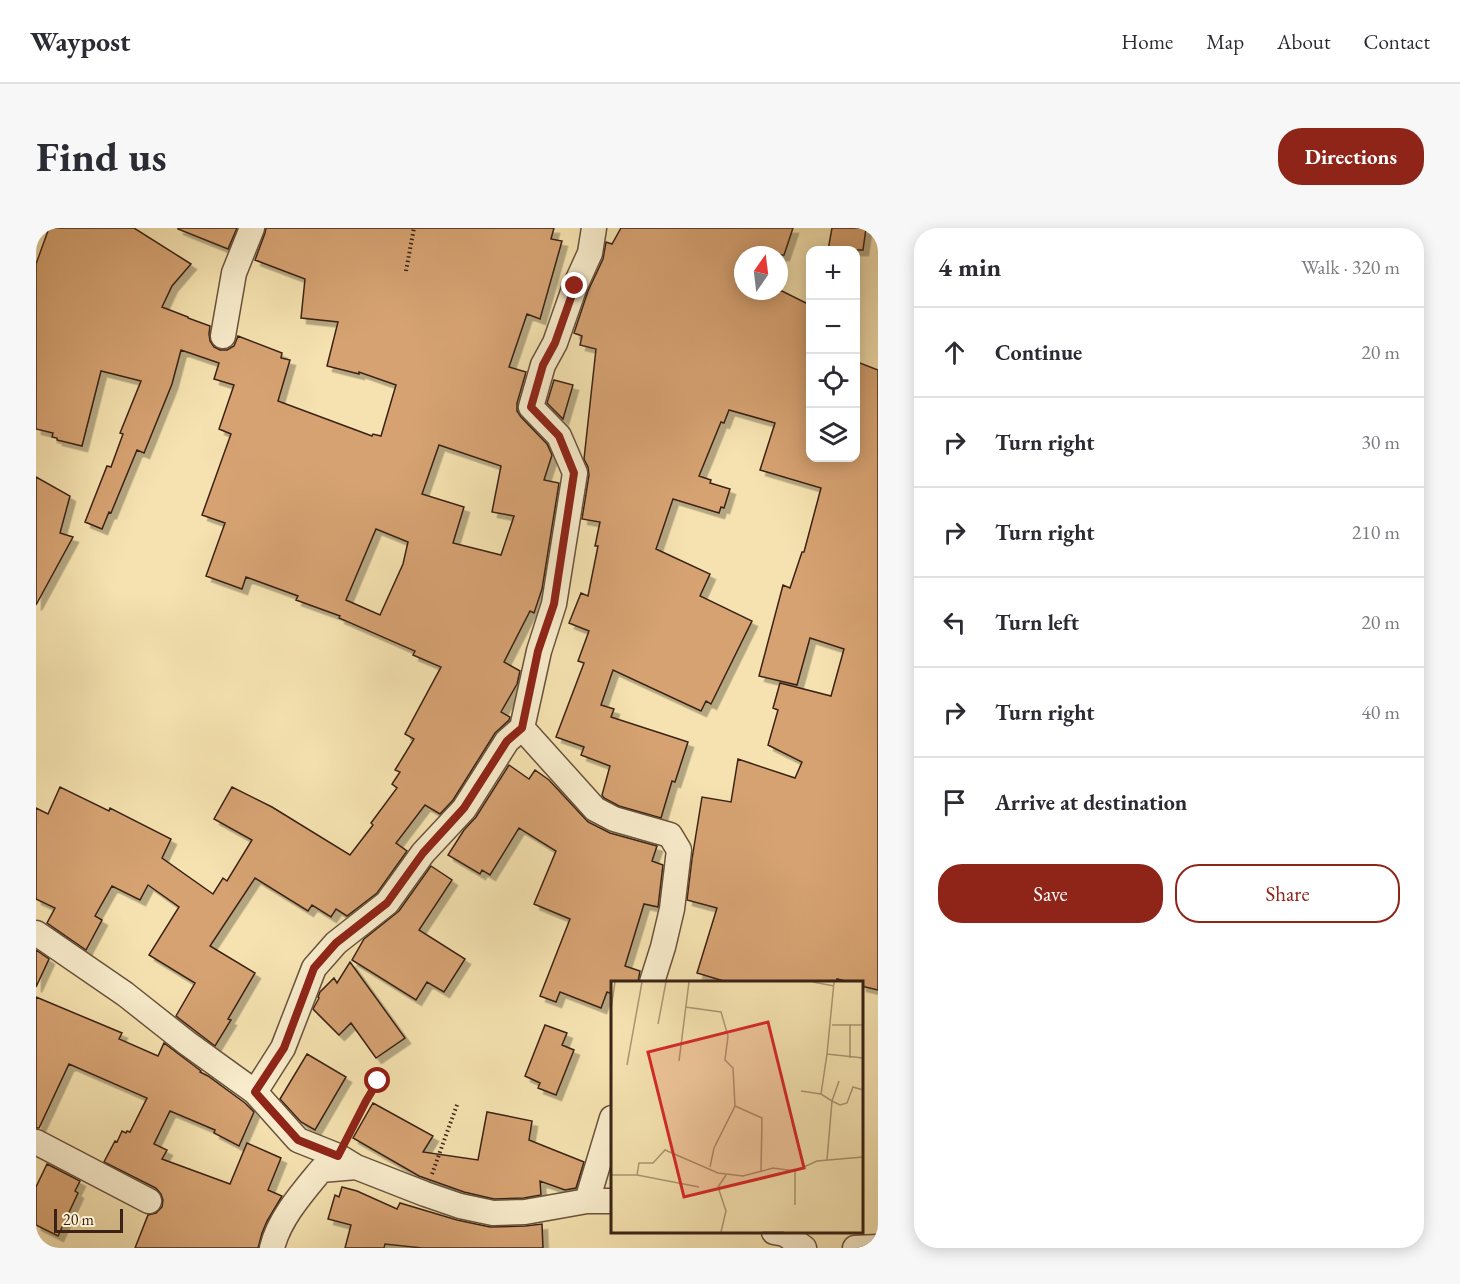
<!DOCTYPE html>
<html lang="en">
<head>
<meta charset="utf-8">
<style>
  body { margin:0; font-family:"EB Garamond",serif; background:#f7f7f7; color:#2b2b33 }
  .controls { position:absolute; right:18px; top:18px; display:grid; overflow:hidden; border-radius:12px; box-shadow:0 3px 15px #0003 }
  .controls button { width:54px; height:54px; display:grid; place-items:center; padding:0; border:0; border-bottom:2px solid #e1e1e2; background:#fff; color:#2b2b33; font:30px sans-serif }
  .compass { position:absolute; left:698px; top:18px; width:54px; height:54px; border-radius:50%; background:#fff; box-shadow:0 3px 15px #0003; rotate:14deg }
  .scale { position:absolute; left:18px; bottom:15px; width:69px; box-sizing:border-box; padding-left:6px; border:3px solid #3a2316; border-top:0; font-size:16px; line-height:21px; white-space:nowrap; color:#3a2316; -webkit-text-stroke:4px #f8eccc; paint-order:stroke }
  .stop { position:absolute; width:18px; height:18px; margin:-14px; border:4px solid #8f2418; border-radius:50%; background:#fff }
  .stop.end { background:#8f2418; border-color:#fff; box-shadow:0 2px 6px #0008 }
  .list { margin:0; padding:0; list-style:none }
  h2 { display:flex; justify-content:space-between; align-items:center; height:78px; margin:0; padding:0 24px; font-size:26px }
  h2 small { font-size:20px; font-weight:400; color:#7c7c81 }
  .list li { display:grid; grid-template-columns:39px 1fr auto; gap:18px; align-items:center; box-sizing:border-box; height:90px; padding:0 24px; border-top:2px solid #e1e1e2 }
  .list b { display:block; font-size:22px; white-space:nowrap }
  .list em { font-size:20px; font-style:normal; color:#7c7c81 }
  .actions { display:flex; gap:12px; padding:18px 24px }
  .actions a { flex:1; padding:14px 0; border:2px solid #8f2418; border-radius:24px; text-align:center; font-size:21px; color:#8f2418 }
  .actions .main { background:#8f2418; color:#fff }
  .icon { flex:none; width:33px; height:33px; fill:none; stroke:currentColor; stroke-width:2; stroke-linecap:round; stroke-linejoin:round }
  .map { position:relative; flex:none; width:842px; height:1020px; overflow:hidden; border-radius:24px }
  header { display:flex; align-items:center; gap:36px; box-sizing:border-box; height:84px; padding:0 30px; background:#fff; border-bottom:2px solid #e1e1e2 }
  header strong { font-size:28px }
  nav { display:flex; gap:33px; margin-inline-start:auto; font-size:21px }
  .intro { display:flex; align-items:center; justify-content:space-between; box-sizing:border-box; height:144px; padding:0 36px }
  h1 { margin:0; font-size:42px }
  .button { padding:15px 27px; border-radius:24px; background:#8f2418; color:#fff; font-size:21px; font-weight:700 }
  main { display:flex; gap:36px; padding:0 36px }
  aside { flex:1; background:#fff; border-radius:24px; box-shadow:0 3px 15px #0003 }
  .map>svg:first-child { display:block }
</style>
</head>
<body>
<header>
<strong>Waypost</strong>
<nav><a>Home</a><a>Map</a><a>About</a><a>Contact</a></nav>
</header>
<div class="intro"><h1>Find us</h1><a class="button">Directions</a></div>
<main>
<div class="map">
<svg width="842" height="1020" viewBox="0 0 842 1020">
  <defs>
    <filter id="shadow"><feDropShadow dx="5.5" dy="5.5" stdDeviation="0" flood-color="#0004"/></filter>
  </defs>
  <rect width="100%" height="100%" fill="#f5e2b0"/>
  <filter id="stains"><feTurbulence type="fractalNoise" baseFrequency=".00333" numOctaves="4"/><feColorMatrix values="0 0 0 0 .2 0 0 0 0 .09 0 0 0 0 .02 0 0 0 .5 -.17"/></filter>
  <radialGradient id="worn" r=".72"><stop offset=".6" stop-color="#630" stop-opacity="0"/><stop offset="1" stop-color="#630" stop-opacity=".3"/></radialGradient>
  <path fill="#d6a272" stroke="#3a2316" stroke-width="1.5" fill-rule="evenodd" filter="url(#shadow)" d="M13,0H98L155,36L136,58L126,79L152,89V90L174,98L173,106L174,113L178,119L184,122H191L198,118L202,108L246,125L245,130L254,132L242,173L336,208L337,206L345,208L360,157L323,144V146L291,138L302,94L265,90L269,51L219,32L229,5L230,0H518L515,11L526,13L504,91L491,86L473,139L490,144L481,175V183L485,189L511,216L516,227L508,252L523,255L506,361L498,385L494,383L468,434L484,443L481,456L465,484L474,489L473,492L459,505L417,572L404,586L389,577L360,615L371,623L341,665L311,688L300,681L295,689L276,677L272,683L219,650L174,718L219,745L192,791L195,792L179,818L140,788L159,755L113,727L143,679L112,657L104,672L76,658L59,688L66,692L50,722L11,695L19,680L0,671V580L12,586L24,559L73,583L74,580L135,611L126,630L177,666L187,650L191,653L216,612L178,591L196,559L236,579L314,627L337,597L335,595L361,560L356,556L364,544L359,542L378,511L369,506L405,439L377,427L379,423L303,390L304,388L260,372L262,368L210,349L206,361L170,348L189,295L166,287L195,206L183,201L198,157L178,151L183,135L145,122L136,156L108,225L101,222L75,285L73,284L66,301L49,294L71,238L75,239L87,206L84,205L105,153L65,143L46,218L21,212V210L16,209L17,205L0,201V36ZM403,217L465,238L456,284L478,288L465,327L417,315L428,279L386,266ZM340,301L372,314L367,336L344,387L310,372Z
    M142,0H201L192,21L142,1Z
    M585,0H757L748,27H707V63H746L774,77V230H819V133L842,142V762L825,758V754H813L801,751L800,754H691L661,745L681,680L651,672L656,631L666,569L695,574L702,531L759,550L766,534L732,517L742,482L737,480L744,455L795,468L808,421L774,410L761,457L723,448L747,357L754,360L766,324H768L785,260L724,242L739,195L693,182L688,195L685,194L663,248L675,252L674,255L694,261L688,280L685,279L683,285L637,271L620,321L674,346L664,368L716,393L675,476L670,473L665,483L577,442L565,477L578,481L575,489L652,514L639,554L636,553L625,590L583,578L568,570L566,567L574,538L545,527L548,519L520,509L548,435L542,433L553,403L533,395L545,365L552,368L562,318H559L564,294L546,291L553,247L552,239L548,231L560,121L544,117L546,108L538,105L552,63L567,31L570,14L576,16Z
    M796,0H830L827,22H792Z
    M518,152L537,157L527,191L511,175Z
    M0,249L34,268L24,305L37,309L0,377Z
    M473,537L493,551L499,542L513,552L552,594L574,605L621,618L616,633L627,637L622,679L608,676L589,738L604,743L602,754H576V766L571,764L565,780L524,764L520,774L504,768L534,691L498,676L520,623L483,600L454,647L446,642L444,646L412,627L428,602L440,589Z
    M395,638L416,652L383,702L429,731L408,764L391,754L380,772L316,732L328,711L363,683Z
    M0,722L13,731L0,759Z
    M314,734L369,810L340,830L315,795L303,807L277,781L283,770L282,769L284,764L298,750L301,755Z
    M0,769L86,805L83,811L122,828L128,815L165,843L164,844L172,848L209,875L218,884L203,918L178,905L179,902L134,883L118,916L131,922L126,931L194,956L211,915L245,930L232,962L246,968L231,993L226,1005L222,1020H99L112,987L120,985L126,979L127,972L125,966L120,960L68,934L79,913L81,914L86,903L90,905L91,903L94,904L111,870L33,836L3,900H0Z
    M509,797L531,805L526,817L538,822L520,867L502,860L504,855L489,848Z
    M271,826L310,849L279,902L265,894L244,871Z
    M337,875L397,908L387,924L442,932L451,884L496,893L493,912L548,934L540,960L529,962L504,953L505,967L488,970L458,971L428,964L383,948L317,910Z
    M11,936L44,953L39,963L42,965L22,1008L0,997V959Z
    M306,959L321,963L361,981L364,975L421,992L454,999L489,998L506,996L507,1020H386L349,1016L348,1020H309L315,997L292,991L299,967L303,969Z"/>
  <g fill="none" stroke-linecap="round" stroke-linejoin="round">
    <g stroke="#69533c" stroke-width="27">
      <path id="minor" d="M187,108L198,45L216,0
        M486,500L559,581L578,591L634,607L643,622L636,681L627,719L616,754
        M0,705L89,766L151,815L219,864L262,912L302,928L320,939L389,966L424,978L457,985L489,984L551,973H576
        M219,864L247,820L278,740L300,715L351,675L387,625L428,581L471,513L486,500L503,423L518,376L539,245L523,208L495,179L507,137L519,115L539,58L554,25L558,0
        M0,914L113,973
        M551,973L576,890
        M738,1004L749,1006L768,1020
        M236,1020C243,991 266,965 285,942L320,939
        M819,1020L842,1019"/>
    </g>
    <path stroke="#3a2316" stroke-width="4" stroke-dasharray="1.5 3" stroke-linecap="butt" d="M370,43L378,0
      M313,909L330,873L342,853
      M396,946L422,874"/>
    <use href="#minor" stroke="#f8eccc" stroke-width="24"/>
  </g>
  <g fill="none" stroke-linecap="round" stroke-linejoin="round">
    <path stroke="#8f2418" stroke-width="8" d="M342,853L330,873L302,928L262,912L219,864L248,820L278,740L300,715L351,675L387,625L428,580L471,513L486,500L502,423L518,376L538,245L523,208L495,179L507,137L519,115L539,58"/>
  </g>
  <g transform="translate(575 753)">
    <rect width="252" height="252" fill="#f5e2b0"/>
    <path fill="none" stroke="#aa9672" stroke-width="1.5" d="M202,1L223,5M74,26L110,31L117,55L114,79L122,87L124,125L103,167L99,186M0,28L4,1M47,43L55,1M221,44H252M239,44V77M216,73L223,1M68,80L78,1M16,84L31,1M228,100L221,120L229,124L236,122L242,106L252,109M190,110L210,113L221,120L216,179M210,113L216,73L252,77M124,125L151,137L150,190M184,190V224M0,194H26L28,182H42L54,169L107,192L132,195L162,187L184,190L206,180L252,176M26,194L88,206M110,251L115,230L107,206L115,194M152,251H173"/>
    <path fill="#d62828" fill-opacity="0.15" stroke="#d62828" stroke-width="3" d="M157,41L193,187L73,216L37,71Z"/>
    <rect width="252" height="252" fill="none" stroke="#3a2316" stroke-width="3"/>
  </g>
  <rect width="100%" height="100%" filter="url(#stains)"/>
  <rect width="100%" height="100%" fill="url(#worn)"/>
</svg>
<div class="controls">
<button>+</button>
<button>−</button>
<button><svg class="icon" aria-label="locate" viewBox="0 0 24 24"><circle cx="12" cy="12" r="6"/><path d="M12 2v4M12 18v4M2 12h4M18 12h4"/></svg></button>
<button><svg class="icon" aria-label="layers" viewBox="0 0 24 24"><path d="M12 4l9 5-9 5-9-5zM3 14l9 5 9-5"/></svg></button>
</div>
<svg class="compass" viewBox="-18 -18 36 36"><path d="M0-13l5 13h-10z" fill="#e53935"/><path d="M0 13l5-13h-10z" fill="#7c7c81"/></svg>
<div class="scale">20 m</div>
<div class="stop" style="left:342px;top:853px"></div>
<div class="stop end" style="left:539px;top:58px"></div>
</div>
<aside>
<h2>4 min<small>Walk · 320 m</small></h2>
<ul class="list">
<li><svg class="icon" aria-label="ahead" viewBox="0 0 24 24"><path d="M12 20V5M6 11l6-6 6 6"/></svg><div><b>Continue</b></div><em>20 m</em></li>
<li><svg class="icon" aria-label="right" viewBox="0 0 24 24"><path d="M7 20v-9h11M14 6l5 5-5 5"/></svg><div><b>Turn right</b></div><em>30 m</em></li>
<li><svg class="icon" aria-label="right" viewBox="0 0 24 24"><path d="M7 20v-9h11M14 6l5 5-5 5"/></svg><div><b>Turn right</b></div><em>210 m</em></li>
<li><svg class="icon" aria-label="left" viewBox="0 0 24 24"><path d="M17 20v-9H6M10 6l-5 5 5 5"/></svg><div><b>Turn left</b></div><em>20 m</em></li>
<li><svg class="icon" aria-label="right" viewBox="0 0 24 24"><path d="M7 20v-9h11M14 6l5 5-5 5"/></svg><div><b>Turn right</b></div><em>40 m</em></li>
<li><svg class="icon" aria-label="arrive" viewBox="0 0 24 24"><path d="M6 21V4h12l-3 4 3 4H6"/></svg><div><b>Arrive at destination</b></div></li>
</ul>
<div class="actions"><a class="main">Save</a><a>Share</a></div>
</aside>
</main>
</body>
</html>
